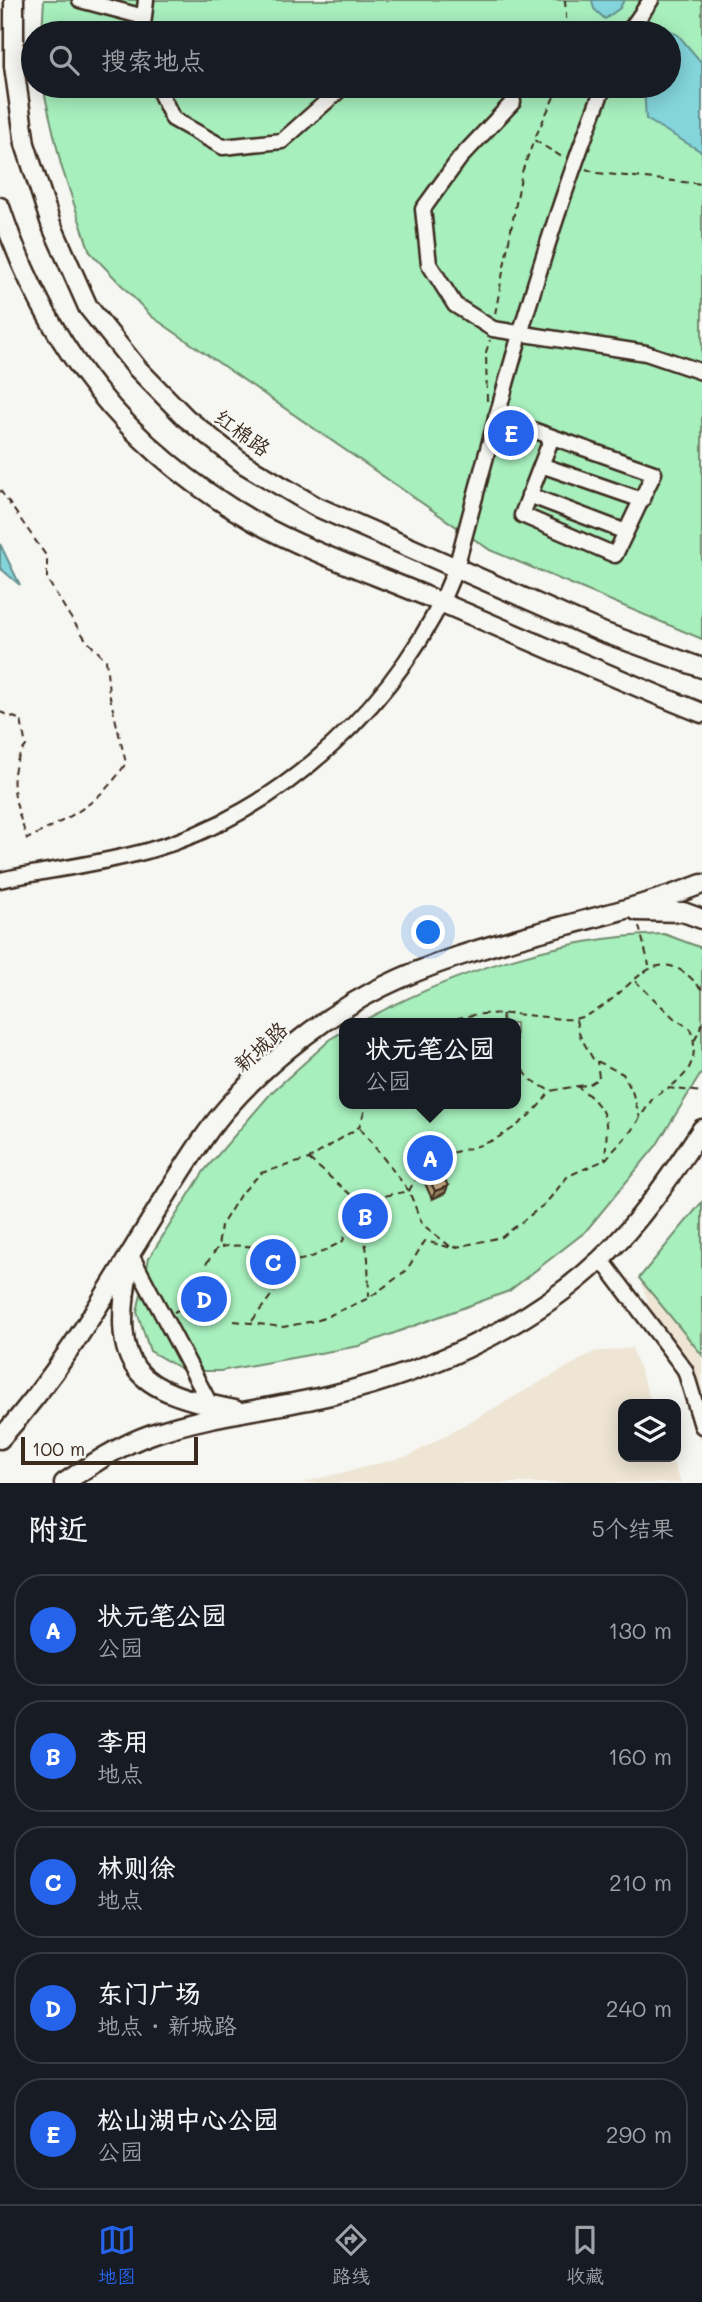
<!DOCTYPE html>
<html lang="zh">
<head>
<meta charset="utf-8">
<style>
  body { margin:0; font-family:Mali,"LXGW WenKai TC",sans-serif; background:#242831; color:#f1f3f6 }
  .controls { position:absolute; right:21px; bottom:21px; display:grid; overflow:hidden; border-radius:14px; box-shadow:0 4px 18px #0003 }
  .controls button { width:63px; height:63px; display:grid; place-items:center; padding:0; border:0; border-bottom:2px solid #363941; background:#171b24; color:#f1f3f6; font:35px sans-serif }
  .scale { position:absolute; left:21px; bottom:18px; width:177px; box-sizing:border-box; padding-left:7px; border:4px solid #3b2a1e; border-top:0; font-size:19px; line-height:24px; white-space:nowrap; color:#3b2a1e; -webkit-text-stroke:5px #f6f6f2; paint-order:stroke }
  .you { position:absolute; left:429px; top:933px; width:24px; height:24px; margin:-18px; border:5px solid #fff; border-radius:50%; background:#1a73e8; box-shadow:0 0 0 10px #1a73e833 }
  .badge { display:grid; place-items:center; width:46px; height:46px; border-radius:50%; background:#2563eb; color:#fff; font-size:23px; font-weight:700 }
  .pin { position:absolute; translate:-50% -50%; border:4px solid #fff; box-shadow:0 2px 7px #0006 }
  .popup { position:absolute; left:339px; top:1018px; width:182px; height:91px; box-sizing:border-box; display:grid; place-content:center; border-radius:14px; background:#171b24; filter:drop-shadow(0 2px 5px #0005); font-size:23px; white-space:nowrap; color:#9ea1a6 }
  .popup b { font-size:26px; color:#f1f3f6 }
  .popup::after { content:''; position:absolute; left:50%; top:100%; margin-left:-14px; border:14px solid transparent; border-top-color:#171b24 }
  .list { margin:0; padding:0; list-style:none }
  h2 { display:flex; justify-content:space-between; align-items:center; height:91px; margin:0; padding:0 28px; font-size:30px }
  h2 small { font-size:23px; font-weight:400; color:#9ea1a6 }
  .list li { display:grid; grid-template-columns:46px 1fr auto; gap:21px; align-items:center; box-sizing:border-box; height:112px; margin:0 14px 14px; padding:0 14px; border:2px solid #363941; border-radius:28px }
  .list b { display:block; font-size:26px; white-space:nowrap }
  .list p { margin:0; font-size:23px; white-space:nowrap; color:#9ea1a6 }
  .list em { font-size:23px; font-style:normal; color:#9ea1a6 }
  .icon { flex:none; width:38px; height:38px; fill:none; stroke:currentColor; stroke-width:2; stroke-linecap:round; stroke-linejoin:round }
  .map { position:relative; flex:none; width:702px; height:1483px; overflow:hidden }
  .search { position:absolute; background:#171b24; box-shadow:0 4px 18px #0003; left:21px; right:21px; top:21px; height:77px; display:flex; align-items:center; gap:18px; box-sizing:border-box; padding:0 24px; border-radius:38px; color:#9ea1a6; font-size:26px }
  .sheet { height:721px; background:#171b24 }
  nav { display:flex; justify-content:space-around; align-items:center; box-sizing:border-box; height:98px; border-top:2px solid #363941; background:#171b24; font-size:19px; color:#9ea1a6 }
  nav a { display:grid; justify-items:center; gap:4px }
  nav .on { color:#2563eb }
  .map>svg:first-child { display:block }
</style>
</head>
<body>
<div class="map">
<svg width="702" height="1483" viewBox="0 0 702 1483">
  <rect width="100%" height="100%" fill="#f6f6f2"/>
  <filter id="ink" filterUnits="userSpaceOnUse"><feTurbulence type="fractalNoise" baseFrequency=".0143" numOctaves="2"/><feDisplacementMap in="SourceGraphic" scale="14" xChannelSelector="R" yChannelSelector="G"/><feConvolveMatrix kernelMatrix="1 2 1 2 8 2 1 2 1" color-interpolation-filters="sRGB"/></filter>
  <g filter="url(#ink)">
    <path fill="#eee5d4" d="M702,1207V1444L639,1278Z
      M632,1348L652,1404H623V1457H671L681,1483H301L409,1456L594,1352Z"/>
    <path fill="#a7efbd" stroke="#718c6e" stroke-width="2" d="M44,0H702V639L490,550L151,316L90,252L61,165L45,96V86H669V33H42Z
      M664,934L702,948V1072L656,1146L585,1232L509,1291L359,1346L220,1371H185L150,1351L137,1312L149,1258L204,1171L272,1092L332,1038L344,1031V1104H516V1023H359C451,973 558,937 664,934Z
      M702,1202V1355L639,1278Z"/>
    <path fill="#83d4db" stroke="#66908f" stroke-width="2" d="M592,0H624L620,8L605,19L594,9Z
      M660,24L679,36L702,63V152L646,119L644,86H669V33H642Z
      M0,544L20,585L0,568Z"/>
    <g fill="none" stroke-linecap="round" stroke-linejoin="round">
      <g stroke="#3b2a1e" stroke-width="19">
        <path id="minor" d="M80,0L144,17
          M142,33L146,0
          M628,33L651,0
          M157,86L173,119L223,147L282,141L344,86
          M510,86L513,102L460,158L423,209L429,264L455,305L493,329L646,353L702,372
          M496,417L654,473L615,555L522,515L552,437
          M541,465L642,500
          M529,495L626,532
          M0,880C49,870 99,864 147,851C281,815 406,697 456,568C500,403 541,245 604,86
          M131,1255L211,1406
          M601,1259L685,1370L702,1426"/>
      </g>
      <g stroke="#3b2a1e" stroke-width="23">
        <path id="major" d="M14,0V66L25,144L51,224L88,307L137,368L186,418L244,464L315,506L602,632L702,668
          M0,207C46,345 125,448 253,521C309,552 374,574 433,599C523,637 611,677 702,713
          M637,911L683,912L702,919
          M129,1265C110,1371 134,1390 235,1410
          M0,1439C80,1351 132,1244 198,1146C242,1079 326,1011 399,979C496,936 603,922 702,884
          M64,1483C92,1464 120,1445 152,1434C204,1416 260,1410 313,1399C415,1378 525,1331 601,1259C641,1221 672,1174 702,1129"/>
      </g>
      <path stroke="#3b2a1e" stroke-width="2" stroke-dasharray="7 5" stroke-linecap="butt" d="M565,0L567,33
        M559,86L534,140L562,157
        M586,169L597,173L702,184
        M495,314L522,172L534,140
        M487,401L486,352L490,340
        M0,490L47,557V579L69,615L87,641L106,660L109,693L126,763C100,804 69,818 27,839C17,807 3,774 26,746L21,720L0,712
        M639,926L649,965
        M635,981L674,1018L691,1029C699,1054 691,1076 668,1087
        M502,1014L503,1023
        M576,1020L580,1036L593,1059L623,1074L632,1091L640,1118
        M445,1023C475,1009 514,1014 546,1017C556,1018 569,1021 578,1018C630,1005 650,926 702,990
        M695,1040L702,1023
        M516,1061L530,1079L550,1091L577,1086C610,1110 608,1121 605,1159
        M578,1086L588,1085L599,1078L597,1061
        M360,1128L409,1191L422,1224L451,1247
        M309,1159L358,1201L368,1258L369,1297
        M221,1247C244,1243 273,1247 288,1266L285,1277L252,1321
        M286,1263L310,1258L343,1241L358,1201L409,1191C432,1145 454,1158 493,1140C515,1129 537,1112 550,1091
        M206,1264L218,1247L221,1226L240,1195L261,1173L309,1159L359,1127L367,1104
        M174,1312L188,1305
        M234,1321L283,1327L319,1320L369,1298L406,1271L425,1241L452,1248L502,1237L546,1203L568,1176L605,1160L631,1131L653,1098L667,1088L702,1092"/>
      <use href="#minor" stroke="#f6f6f2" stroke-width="14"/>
      <use href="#major" stroke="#f6f6f2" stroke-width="18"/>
    </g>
    <path fill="#bda37b" stroke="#3b2a1e" stroke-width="2" d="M425,1171L445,1193L432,1199L423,1179Z"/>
    <path fill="#9a8464" stroke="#3b2a1e" stroke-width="2" d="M448,1186L445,1193L432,1199L435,1191Z"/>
    <path fill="#dcbd8f" stroke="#3b2a1e" stroke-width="2" d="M438,1165L448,1186L435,1191L425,1171Z"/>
  </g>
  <g text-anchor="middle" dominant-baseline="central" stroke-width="5" stroke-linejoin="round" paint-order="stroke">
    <g font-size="21" fill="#3b2a1e" stroke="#f6f6f2">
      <text transform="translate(243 432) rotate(36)">红棉路</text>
      <text transform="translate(260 1046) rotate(-42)">新城路</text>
    </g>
  </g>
</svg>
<div class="controls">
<button><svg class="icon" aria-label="layers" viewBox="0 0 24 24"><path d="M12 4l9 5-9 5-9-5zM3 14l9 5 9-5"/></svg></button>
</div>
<div class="scale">100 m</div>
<div class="you"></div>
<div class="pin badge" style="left:430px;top:1158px">A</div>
<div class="popup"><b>状元笔公园</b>公园</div>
<div class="pin badge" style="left:365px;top:1216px">B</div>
<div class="pin badge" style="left:273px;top:1262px">C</div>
<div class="pin badge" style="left:204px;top:1299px">D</div>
<div class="pin badge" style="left:511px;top:433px">E</div>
<div class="search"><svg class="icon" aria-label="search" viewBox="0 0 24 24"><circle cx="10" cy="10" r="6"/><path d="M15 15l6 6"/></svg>搜索地点</div>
</div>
<section class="sheet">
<h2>附近<small>5个结果</small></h2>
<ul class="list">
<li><span class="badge">A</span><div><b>状元笔公园</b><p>公园</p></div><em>130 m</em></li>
<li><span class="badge">B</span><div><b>李用</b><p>地点</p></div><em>160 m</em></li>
<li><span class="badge">C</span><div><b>林则徐</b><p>地点</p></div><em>210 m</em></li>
<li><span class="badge">D</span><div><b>东门广场</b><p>地点 · 新城路</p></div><em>240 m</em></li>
<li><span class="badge">E</span><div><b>松山湖中心公园</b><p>公园</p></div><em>290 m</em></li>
</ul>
</section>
<nav>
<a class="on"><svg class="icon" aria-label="map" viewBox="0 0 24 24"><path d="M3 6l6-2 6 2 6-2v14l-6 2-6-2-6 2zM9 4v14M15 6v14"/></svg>地图</a>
<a><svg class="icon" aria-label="directions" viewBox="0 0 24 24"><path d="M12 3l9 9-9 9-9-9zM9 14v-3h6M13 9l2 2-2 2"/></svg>路线</a>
<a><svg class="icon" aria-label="saved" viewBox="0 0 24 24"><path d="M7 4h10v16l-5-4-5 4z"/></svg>收藏</a>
</nav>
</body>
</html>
